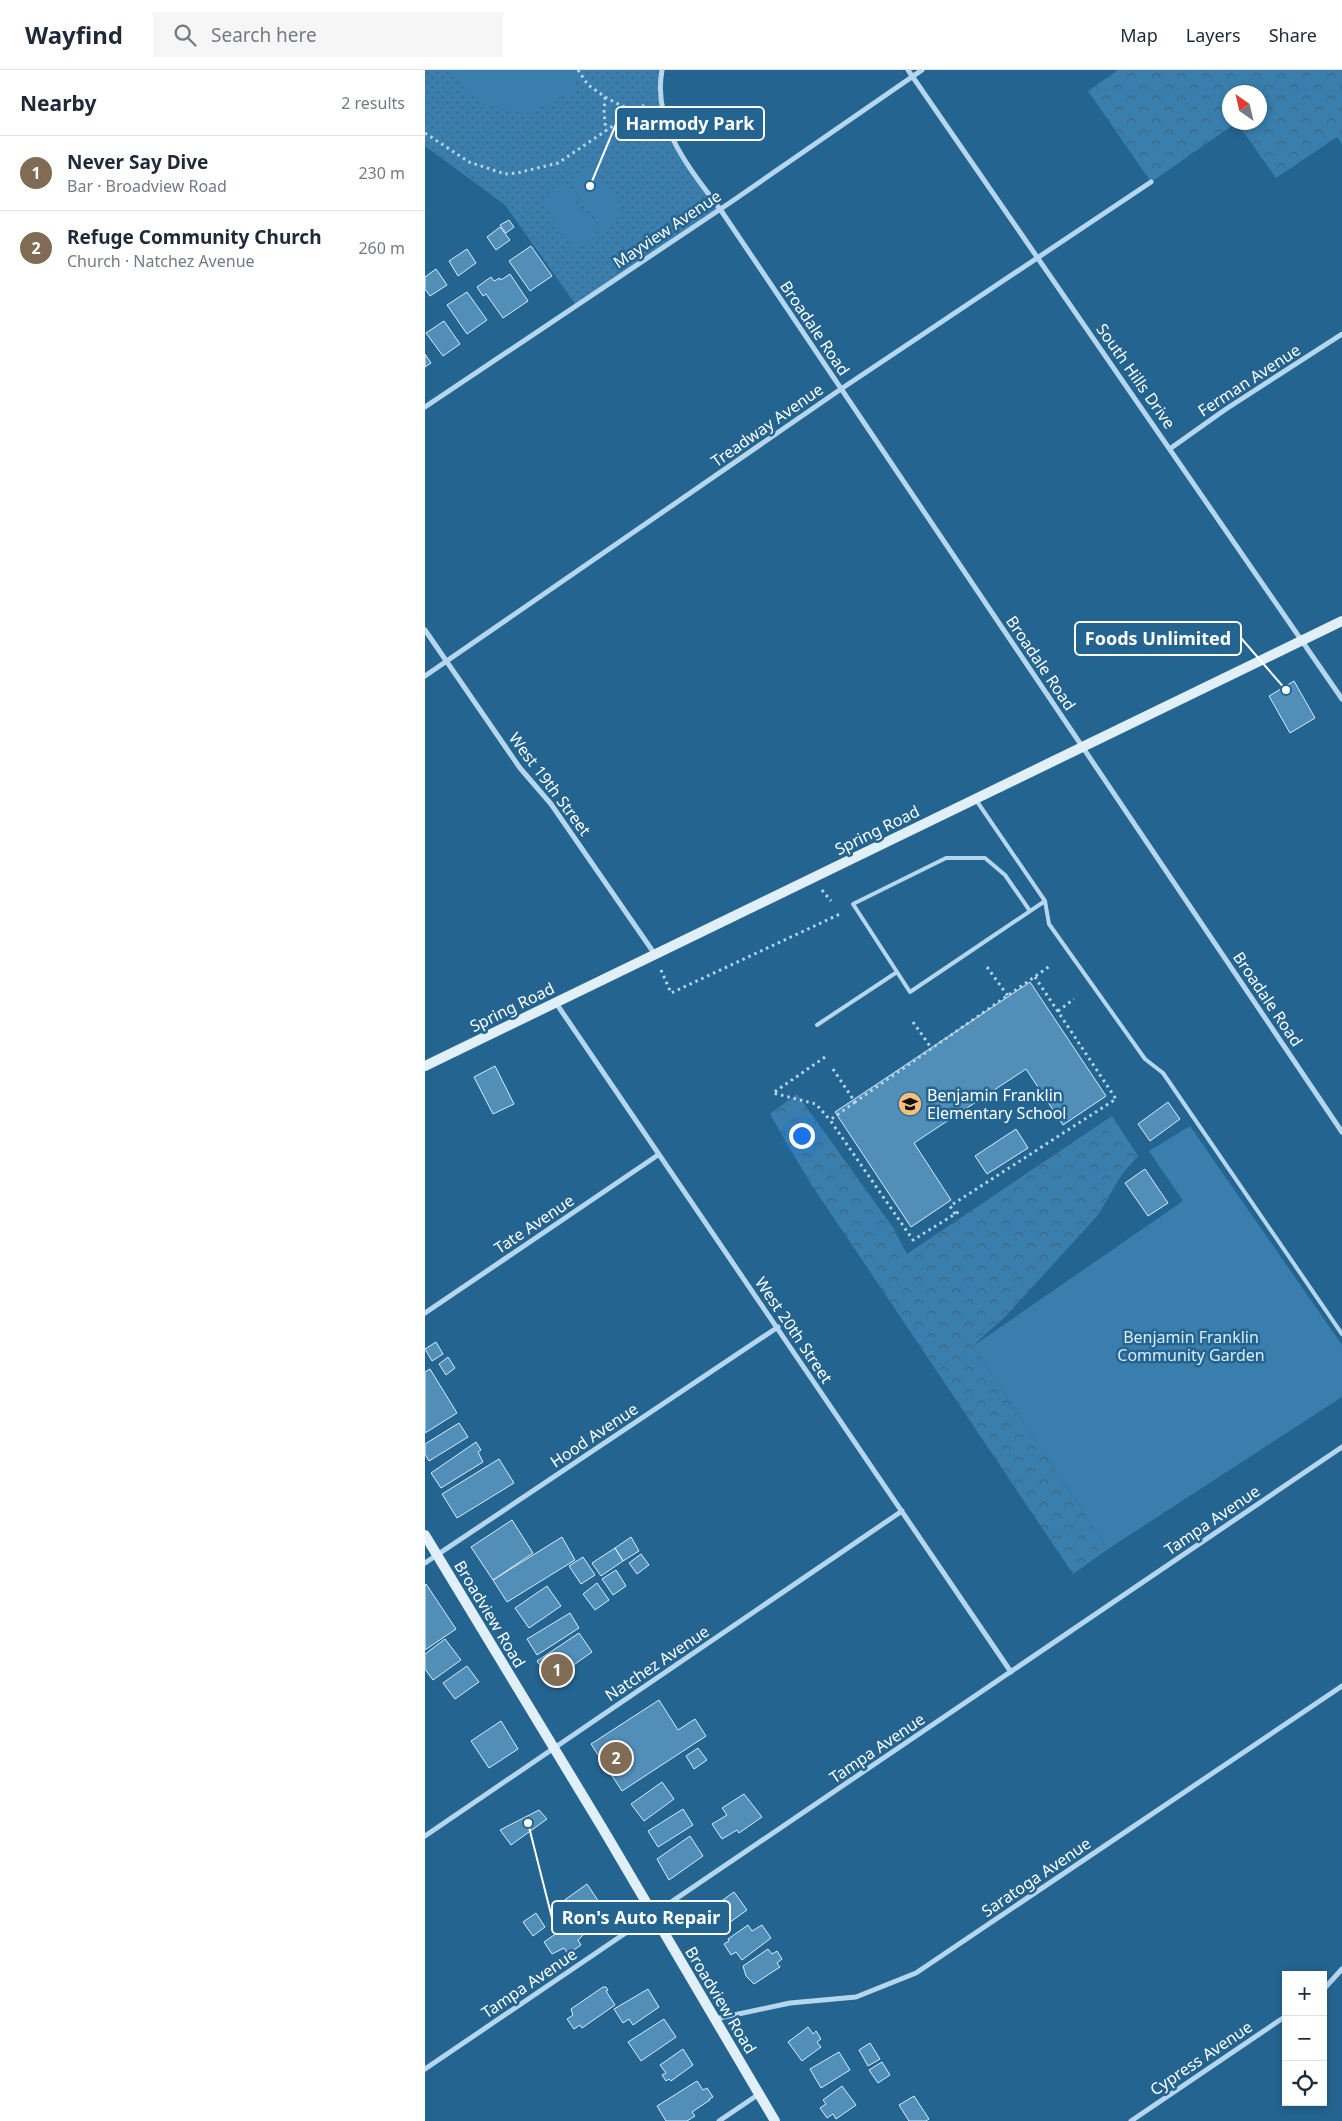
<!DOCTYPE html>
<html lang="en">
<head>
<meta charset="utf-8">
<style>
  body { margin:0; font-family:"Noto Sans",sans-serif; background:#f6f6f7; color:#1f2937 }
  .controls { position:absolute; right:15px; bottom:15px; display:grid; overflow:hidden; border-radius:0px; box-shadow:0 2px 8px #0003 }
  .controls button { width:45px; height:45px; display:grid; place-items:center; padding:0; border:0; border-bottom:1px solid #e0e1e3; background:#fff; color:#1f2937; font:25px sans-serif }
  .compass { position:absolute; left:797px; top:15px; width:45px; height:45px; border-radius:50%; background:#fff; box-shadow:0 2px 8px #0003; rotate:326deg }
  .you { position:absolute; left:376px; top:1065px; width:18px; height:18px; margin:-12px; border:4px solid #fff; border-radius:50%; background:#1a73e8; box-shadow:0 0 0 8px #1a73e833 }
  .badge { display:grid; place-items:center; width:32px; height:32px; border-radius:50%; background:#806c55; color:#fff; font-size:16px; font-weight:700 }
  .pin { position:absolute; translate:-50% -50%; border:2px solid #fff; box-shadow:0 1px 5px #0006 }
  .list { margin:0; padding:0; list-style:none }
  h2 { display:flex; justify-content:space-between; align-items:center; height:65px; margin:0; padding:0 20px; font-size:21px }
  h2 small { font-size:16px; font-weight:400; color:#747a83 }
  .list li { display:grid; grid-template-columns:32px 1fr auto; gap:15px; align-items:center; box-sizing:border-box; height:75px; padding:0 20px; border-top:1px solid #e0e1e3 }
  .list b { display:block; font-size:19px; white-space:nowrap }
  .list p { margin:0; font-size:16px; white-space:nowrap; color:#747a83 }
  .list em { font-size:16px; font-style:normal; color:#747a83 }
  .icon { flex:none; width:28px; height:28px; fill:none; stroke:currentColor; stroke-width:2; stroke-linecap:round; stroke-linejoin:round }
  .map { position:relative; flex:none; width:917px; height:2051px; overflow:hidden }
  header { display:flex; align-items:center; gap:30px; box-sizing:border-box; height:70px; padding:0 25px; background:#fff; border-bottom:1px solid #e0e1e3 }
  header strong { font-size:24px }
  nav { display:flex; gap:28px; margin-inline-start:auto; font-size:18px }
  .search { width:350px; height:45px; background:#f6f6f7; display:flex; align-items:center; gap:12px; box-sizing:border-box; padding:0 18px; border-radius:0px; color:#747a83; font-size:19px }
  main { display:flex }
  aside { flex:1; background:#fff }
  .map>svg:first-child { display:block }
</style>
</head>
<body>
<header>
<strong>Wayfind</strong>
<div class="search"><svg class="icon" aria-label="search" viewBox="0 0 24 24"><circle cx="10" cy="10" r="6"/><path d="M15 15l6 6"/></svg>Search here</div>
<nav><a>Map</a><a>Layers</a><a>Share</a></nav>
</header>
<main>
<aside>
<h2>Nearby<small>2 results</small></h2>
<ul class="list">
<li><span class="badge">1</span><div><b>Never Say Dive</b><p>Bar · Broadview Road</p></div><em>230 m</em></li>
<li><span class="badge">2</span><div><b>Refuge Community Church</b><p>Church · Natchez Avenue</p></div><em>260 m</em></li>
</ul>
</aside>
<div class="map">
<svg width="917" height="2051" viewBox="0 0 917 2051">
  <defs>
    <pattern id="grass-dots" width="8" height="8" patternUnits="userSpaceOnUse" patternTransform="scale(1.25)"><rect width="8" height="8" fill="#397ead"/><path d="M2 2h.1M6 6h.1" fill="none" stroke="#42657c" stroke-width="1.8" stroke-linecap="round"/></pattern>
    <pattern id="forest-crowns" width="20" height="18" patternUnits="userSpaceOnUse" patternTransform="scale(1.25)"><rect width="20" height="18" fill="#397ead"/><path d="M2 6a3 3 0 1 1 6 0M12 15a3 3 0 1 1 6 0" fill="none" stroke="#42657c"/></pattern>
  </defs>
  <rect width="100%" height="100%" fill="#246490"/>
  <path fill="url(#grass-dots)" d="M0,0H237L236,39L260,92L295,139L151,235L80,135L0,76Z"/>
  <path fill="url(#forest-crowns)" d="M693,0H917V74L912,67L851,108L812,53L834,52V22H804V52L811,53L726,112L663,21Z
    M372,1024L469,1159L482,1184L687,1046L713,1086L697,1104L673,1145L581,1246L548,1276L683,1479L648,1504L384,1111L345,1044Z"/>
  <path fill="#397ead" d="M28,0H146L153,18L105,43L85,41L60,33L41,22Z
    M168,96L201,145L178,161L145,112Z
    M140,115L173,165L150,181L116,131Z
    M765,1056L917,1275V1327L683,1479L548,1276L758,1131L724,1081Z"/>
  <path fill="#518eb8" stroke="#daedf9" d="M84,150L89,157L81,163L75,155Z
    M75,157L85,170L71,180L62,167Z
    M106,176L127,206L105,221L84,191Z
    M42,179L51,193L33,206L24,191Z
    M11,199L22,215L5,226L0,219V207Z
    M85,204L103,231L78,248L61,224L58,226L52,217L66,207L69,211L75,208L76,210Z
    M42,222L62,250L42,264L22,235Z
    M19,251L35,274L18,286L1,263Z
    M0,284L6,293L0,297Z
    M869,611L890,648L865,663L844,626Z
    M605,912L681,1026L638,1055L601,999L489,1073L526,1130L486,1157L410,1042Z
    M70,996L89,1034L68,1044L49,1007Z
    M743,1032L755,1049L725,1071L713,1054Z
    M591,1059L603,1078L562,1104L550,1086Z
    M720,1099L743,1133L723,1146L700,1113Z
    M11,1272L18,1284L7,1291L0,1279Z
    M23,1287L30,1298L21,1305L14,1294Z
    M5,1299L32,1343L0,1363V1302Z
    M34,1353L43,1367L4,1391L0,1384V1374Z
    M51,1372L56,1380L53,1382L58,1392L16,1418L6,1403Z
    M74,1389L89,1413L32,1448L17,1424Z
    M87,1450L108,1483L68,1510L46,1477Z
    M137,1467L150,1490L82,1532L68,1510Z
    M206,1467L214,1481L198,1491L190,1478Z
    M190,1478L198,1491L176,1506L167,1493Z
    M216,1484L224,1495L212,1504L204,1493Z
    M158,1487L170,1505L156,1514L144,1496Z
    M191,1500L201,1516L188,1525L177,1509Z
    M172,1513L184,1530L170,1540L158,1524Z
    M1,1514L31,1559L0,1580V1515Z
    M122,1516L136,1536L104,1558L90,1538Z
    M145,1543L154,1558L112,1585L102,1569Z
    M154,1563L167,1582L126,1611L112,1591Z
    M20,1569L36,1590L8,1610L0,1599V1584Z
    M42,1596L54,1612L30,1629L18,1613Z
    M234,1630L253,1660L270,1649L281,1666L197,1721L166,1674Z
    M76,1651L93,1679L64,1698L46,1671Z
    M273,1678L282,1690L269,1699L261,1686Z
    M237,1712L249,1729L219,1751L206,1734Z
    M319,1724L337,1747L314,1763L312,1760L297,1769L287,1754L302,1745L297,1738Z
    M258,1739L268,1755L233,1777L223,1761Z
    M114,1740L122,1749L86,1775L75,1760Z
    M265,1766L278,1786L244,1810L232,1789Z
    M162,1814L174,1832L143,1853L134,1834Z
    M309,1822L322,1840L290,1863L277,1845Z
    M111,1843L120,1857L108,1866L98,1852Z
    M149,1851L152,1856L156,1853L162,1861L153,1870L156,1875L143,1884L139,1878L127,1884L119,1872Z
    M323,1855L327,1861L337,1855L346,1868L317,1890L311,1882L306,1885L299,1874L304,1871L303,1869Z
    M343,1879L347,1884L352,1881L357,1889L352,1893L355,1897L329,1914L321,1906L318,1896Z
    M178,1917H181L183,1920L181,1921L190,1935L157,1958L155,1955L149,1959L142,1949L148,1945L146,1939Z
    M223,1919L234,1937L208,1955L204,1949L198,1953L189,1939Z
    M239,1949L251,1967L216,1991L203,1972Z
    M383,1957L388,1964L391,1961L396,1969L392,1972L396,1977L377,1991L363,1972Z
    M445,1973L455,1989L443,1996L434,1980Z
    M258,1979L268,1995L246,2011L244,2009L241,2011L237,2005L241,2003L235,1995Z
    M414,1982L425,2000L396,2018L385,1999Z
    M457,1992L465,2005L453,2013L444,2000Z
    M272,2011L278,2020L282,2018L288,2027L284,2029L285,2030L267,2042L270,2046L262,2051H241L232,2036Z
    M417,2016L431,2035L411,2049L408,2044L402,2048L395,2038L401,2034L398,2030Z
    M489,2026L504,2049L501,2051H484L474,2035Z"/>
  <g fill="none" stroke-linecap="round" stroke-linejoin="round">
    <path stroke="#b5d6ec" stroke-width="3" stroke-dasharray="2.5 4" stroke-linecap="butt" d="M153,0L163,15L180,27L179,43L181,61
      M180,27L197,36L211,40
      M0,63L44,92L80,104L92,103L133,93L219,35
      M397,820L406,831
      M562,897L583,926
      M236,900L246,923L415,844
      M633,941L649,929
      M488,952L507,979
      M400,987L348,1023L391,1034L405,1050
      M408,999L430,1032L625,896
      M430,1032L405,1050L488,1170L535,1141
      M530,1144L525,1136L691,1029L610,907"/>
    <path stroke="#b5d6ec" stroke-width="4" d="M551,730L620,831L624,854L720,989L738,1003L917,1264
      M605,841L580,805L560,788H521L428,834L485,922C530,892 575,861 620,831
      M392,955L472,902"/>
    <path stroke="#b5d6ec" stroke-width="5" d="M237,0C227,54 264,98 295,139L917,1062
      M483,0L917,629
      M0,337L306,132L497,0
      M746,378L801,339L917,264
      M0,560L95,698L126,734L229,883
      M0,606L416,319L726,112
      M131,933L586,1602
      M0,1243L233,1085
      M0,1493L353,1257
      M0,1766L477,1441
      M898,1920L917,1899
      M290,1949L365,1933L431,1927L491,1903L917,1616
      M0,1999L917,1377
      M294,2051L334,2024
      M706,2051L861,1946"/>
    <path stroke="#e1eff9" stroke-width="10" d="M0,996L917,551
      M0,1465L178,1759L350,2051"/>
  </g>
  <defs>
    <g id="school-disc" transform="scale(1.25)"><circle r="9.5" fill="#f6bf79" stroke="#246490"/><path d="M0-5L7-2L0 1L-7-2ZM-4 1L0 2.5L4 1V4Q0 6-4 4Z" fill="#111"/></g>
  </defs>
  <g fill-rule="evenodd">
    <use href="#school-disc" x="485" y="1034"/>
  </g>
  <g text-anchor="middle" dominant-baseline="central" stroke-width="5" stroke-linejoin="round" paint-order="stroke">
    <g font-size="16" fill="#fff" stroke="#246490">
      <text transform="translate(242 159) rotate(-34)">Mayview Avenue</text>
      <text transform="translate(390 258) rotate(56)">Broadale Road</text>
      <text transform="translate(711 306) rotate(55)">South Hills Drive</text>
      <text transform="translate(824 310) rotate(-33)">Ferman Avenue</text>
      <text transform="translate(342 355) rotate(-35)">Treadway Avenue</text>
      <text transform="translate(616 593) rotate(56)">Broadale Road</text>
      <text transform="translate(125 714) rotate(53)">West 19th Street</text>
      <text transform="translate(452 760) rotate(-26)">Spring Road</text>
      <text transform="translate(843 929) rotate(56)">Broadale Road</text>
      <text transform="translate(87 937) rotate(-26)">Spring Road</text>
      <text transform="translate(109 1154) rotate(-34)">Tate Avenue</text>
      <text transform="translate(369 1260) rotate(56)">West 20th Street</text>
      <text transform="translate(169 1365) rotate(-34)">Hood Avenue</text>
      <text transform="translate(787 1450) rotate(-34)">Tampa Avenue</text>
      <text transform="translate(65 1544) rotate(59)">Broadview Road</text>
      <text transform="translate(232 1593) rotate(-34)">Natchez Avenue</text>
      <text transform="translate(452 1678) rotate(-34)">Tampa Avenue</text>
      <text transform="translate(611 1807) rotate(-34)">Saratoga Avenue</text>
      <text transform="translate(104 1913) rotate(-34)">Tampa Avenue</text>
      <text transform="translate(296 1930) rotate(59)">Broadview Road</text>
      <text transform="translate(776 1988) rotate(-34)">Cypress Avenue</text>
    </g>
    <g font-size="16" fill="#fff" stroke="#246490" text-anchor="start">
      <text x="502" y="1025">Benjamin Franklin<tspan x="502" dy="18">Elementary School</tspan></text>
    </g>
    <g font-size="16" fill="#daedf9" stroke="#246490">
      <text x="766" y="1267">Benjamin Franklin<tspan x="766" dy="18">Community Garden</tspan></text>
    </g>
  </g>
  <path fill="none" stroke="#fff" stroke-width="2" d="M165 116L191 54M861 620L816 568M103 1753L127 1848"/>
  <g fill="#fff" stroke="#246490" stroke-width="2">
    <circle cx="165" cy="116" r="5"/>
    <circle cx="861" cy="620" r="5"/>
    <circle cx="103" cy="1753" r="5"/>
  </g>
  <g fill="#246490" stroke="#fff" stroke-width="2">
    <rect x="191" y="37" width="148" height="33" rx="5"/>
    <rect x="650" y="552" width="166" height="33" rx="5"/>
    <rect x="127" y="1831" width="178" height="33" rx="5"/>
  </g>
  <g font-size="18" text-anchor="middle" font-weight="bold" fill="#fff">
    <text x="265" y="60">Harmody Park</text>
    <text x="733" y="575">Foods Unlimited</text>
    <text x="216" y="1854">Ron's Auto Repair</text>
  </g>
</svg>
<div class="controls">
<button>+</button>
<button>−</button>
<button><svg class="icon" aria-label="locate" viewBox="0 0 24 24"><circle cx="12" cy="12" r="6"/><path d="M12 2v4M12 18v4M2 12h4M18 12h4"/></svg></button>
</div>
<svg class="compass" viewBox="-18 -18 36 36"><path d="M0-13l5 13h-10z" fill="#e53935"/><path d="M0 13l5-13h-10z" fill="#747a83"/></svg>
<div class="you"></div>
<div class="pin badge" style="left:132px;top:1600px">1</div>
<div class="pin badge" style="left:191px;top:1688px">2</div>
</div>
</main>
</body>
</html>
